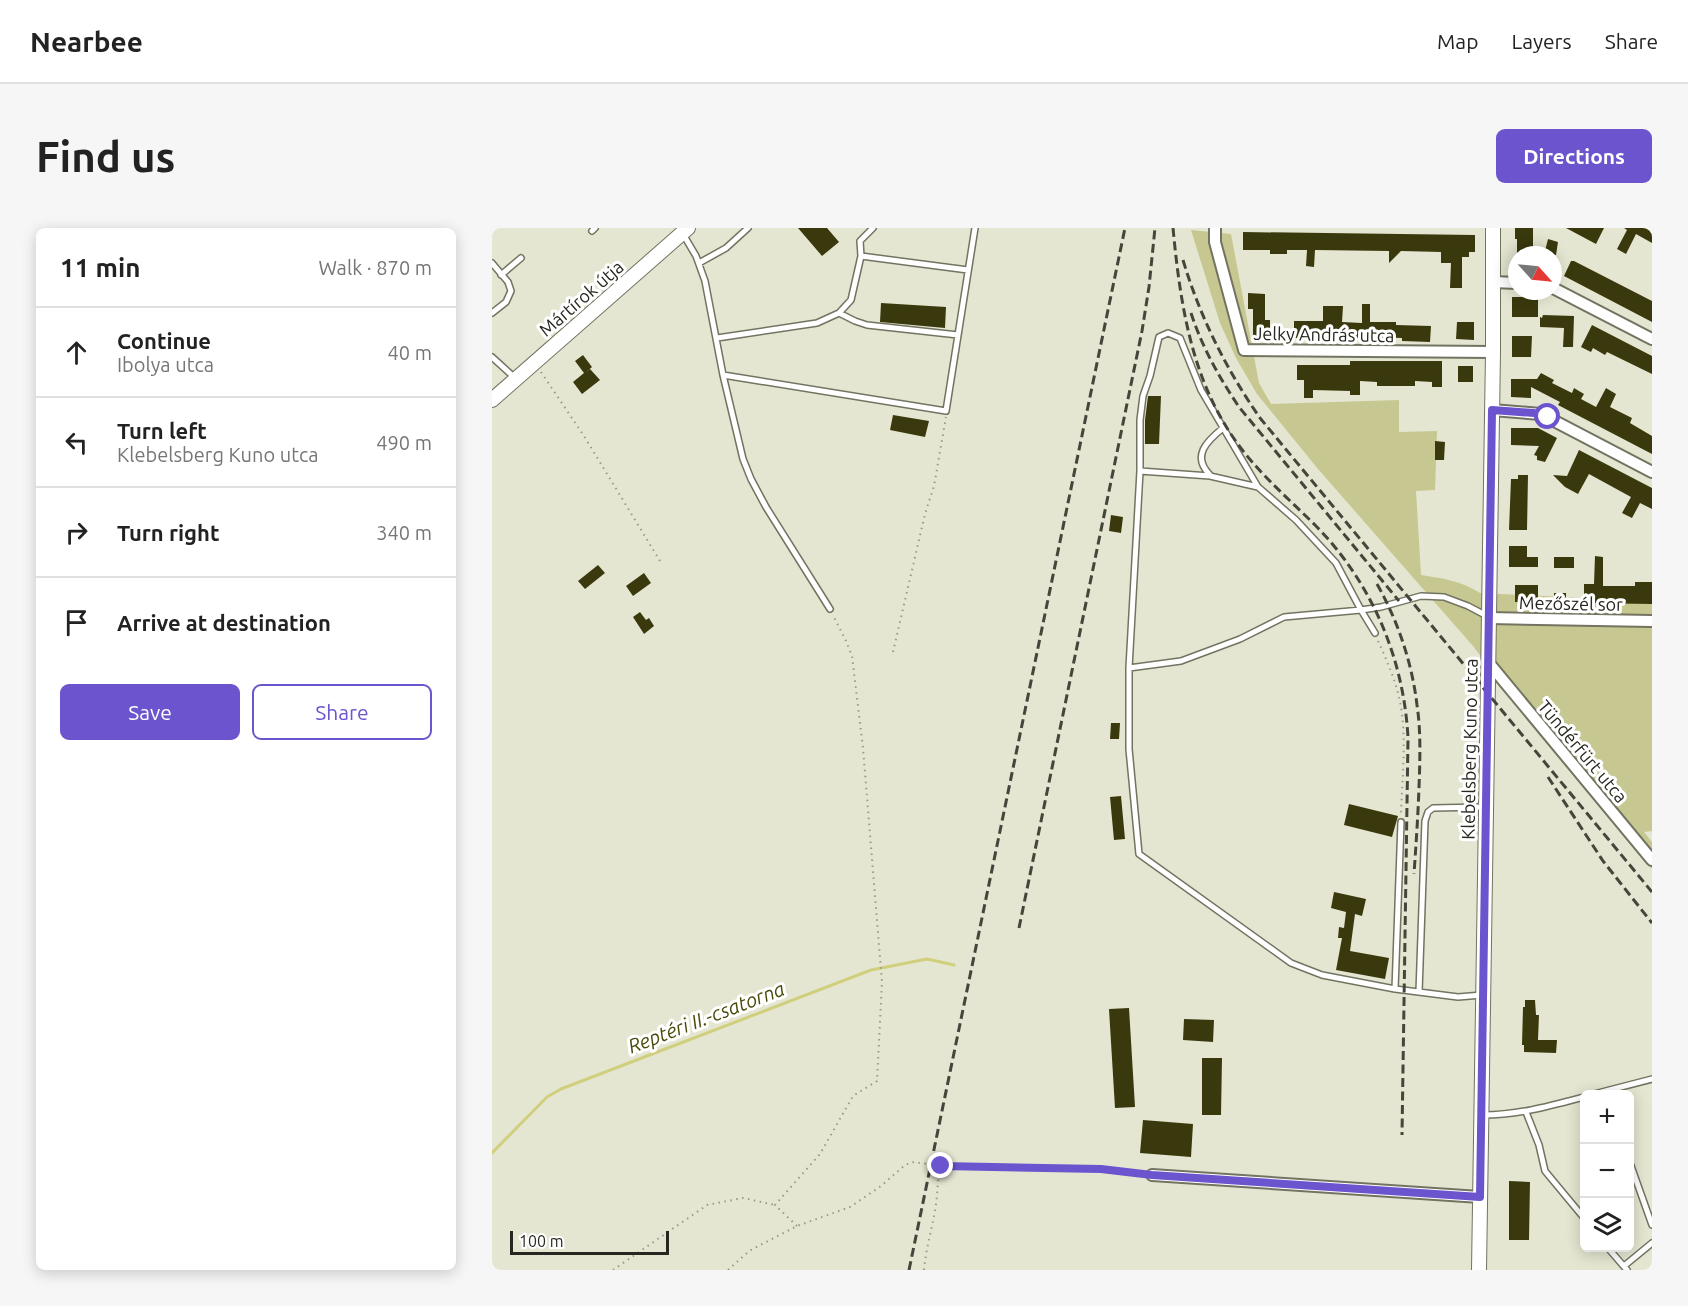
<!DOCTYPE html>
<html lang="en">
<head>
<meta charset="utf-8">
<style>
  body { margin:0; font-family:Ubuntu,sans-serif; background:#f6f6f6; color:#222 }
  .controls { position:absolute; right:18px; bottom:18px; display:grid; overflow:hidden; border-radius:9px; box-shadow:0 3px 15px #0003 }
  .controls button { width:54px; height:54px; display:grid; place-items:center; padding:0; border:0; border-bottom:2px solid #e0e0e0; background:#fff; color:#222; font:30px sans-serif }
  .compass { position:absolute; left:1016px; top:18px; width:54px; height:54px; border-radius:50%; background:#fff; box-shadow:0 3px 15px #0003; rotate:117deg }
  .scale { position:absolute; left:18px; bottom:15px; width:159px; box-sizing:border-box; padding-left:6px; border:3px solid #27271f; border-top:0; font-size:16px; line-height:21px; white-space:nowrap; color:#27271f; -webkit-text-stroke:4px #fff; paint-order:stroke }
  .stop { position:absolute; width:18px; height:18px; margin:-14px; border:4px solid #6c54ce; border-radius:50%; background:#fff }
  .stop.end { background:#6c54ce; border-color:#fff; box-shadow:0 2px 6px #0008 }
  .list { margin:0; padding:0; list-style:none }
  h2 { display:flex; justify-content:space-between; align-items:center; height:78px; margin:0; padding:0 24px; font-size:26px }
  h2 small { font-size:20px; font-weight:400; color:#767676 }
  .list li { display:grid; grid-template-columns:39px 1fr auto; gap:18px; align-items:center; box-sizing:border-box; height:90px; padding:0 24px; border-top:2px solid #e0e0e0 }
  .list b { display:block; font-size:22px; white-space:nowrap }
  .list p { margin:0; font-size:20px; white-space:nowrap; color:#767676 }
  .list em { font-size:20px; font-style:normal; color:#767676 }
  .actions { display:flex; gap:12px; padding:18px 24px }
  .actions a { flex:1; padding:14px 0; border:2px solid #6c54ce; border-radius:9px; text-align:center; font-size:21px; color:#6c54ce }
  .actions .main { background:#6c54ce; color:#fff }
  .icon { flex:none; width:33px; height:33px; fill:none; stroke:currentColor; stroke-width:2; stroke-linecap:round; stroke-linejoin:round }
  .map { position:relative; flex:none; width:1160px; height:1042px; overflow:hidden; border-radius:9px }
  header { display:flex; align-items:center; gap:36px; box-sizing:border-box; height:84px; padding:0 30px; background:#fff; border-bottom:2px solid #e0e0e0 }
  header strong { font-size:28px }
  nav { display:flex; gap:33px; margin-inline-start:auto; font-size:21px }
  .intro { display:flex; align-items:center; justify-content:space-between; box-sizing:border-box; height:144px; padding:0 36px }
  h1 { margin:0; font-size:42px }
  .button { padding:15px 27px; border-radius:9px; background:#6c54ce; color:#fff; font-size:21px; font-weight:700 }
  main { display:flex; gap:36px; padding:0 36px }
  aside { flex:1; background:#fff; border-radius:9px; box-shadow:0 3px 15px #0003 }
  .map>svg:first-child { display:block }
</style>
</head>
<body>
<header>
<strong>Nearbee</strong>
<nav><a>Map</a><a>Layers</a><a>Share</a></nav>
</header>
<div class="intro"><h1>Find us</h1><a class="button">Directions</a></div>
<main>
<aside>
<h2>11 min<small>Walk · 870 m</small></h2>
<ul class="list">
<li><svg class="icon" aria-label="ahead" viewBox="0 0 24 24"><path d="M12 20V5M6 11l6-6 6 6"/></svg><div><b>Continue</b><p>Ibolya utca</p></div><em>40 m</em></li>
<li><svg class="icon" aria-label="left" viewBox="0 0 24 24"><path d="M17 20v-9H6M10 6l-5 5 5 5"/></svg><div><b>Turn left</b><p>Klebelsberg Kuno utca</p></div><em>490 m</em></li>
<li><svg class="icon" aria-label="right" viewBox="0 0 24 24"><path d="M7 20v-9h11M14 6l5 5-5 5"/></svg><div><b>Turn right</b></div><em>340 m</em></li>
<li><svg class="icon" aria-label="arrive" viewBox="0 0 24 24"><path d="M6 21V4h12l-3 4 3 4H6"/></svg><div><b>Arrive at destination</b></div></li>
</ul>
<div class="actions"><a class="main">Save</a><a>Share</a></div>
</aside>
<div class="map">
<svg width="1160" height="1042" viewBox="0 0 1160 1042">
  <rect width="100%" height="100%" fill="#e5e6d1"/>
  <path fill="#c7c791" d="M699,2L739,6L767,155L779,176L907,172V204L945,203L943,262L924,263L929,347C949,350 970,353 988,365L1160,373V603L1152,604L1160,614V641L1046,504L981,418L826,241L765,166L744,130L728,95Z"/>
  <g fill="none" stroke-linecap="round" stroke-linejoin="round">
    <path stroke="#d0cf7e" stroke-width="3" d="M0,925L55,869L69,861L379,742L435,731L462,737"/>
  </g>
  <path fill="#3a390d" d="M306,0H335L347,14L330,28Z
    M1023,0H1041V27H1025V11H1023Z
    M1074,0H1112L1104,16Z
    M1132,0H1160V15L1144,6L1134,26L1125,21L1135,2Z
    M751,4L983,7V24H977V29H970V60H958L959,35H949V24L909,23L897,35V23L823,22L822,39L814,38L815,22H795V26H778V22H751Z
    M1056,11L1066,14L1064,27H1052Z
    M1079,33H1082L1160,73V94L1072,48Z
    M756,65L773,66V92H778V109H761V81H756Z
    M1020,69H1046V89H1020Z
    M389,75L454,79L453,100L388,94Z
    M870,76H878V94H904V97L939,98L938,114L910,113V110L877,109V114H869V110H802V93H831V78H851L850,94L870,95Z
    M1051,87L1082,88L1081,119H1071L1072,100L1048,99V89L1050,90Z
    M965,94H982V112L964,111Z
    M1100,97L1160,128V146L1115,124L1113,127L1101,120L1099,124L1089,119Z
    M1020,108H1040L1039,129H1020Z
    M91,127L100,139L93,145L98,141L108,152L90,166L81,154L92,145L83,133Z
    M858,133H950V159H940V154L923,153V158H885V154L868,153V167H858V163L821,162V170H812V152H805V137H858Z
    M966,138H981V154H966Z
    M1049,145L1062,152L1060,155L1080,165L1082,160L1092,166L1089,171L1104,179L1114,160L1124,166L1118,179L1140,190L1138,195L1160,208V226L1066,177L1068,174L1039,159V170L1019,169V151H1045Z
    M656,168H669L667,216H653V192Z
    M401,187L437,193L433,209L398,202Z
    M1019,200H1046L1065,210L1053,234L1045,232V228L1042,227L1047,218L1019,217Z
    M943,213L953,214L952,232H943Z
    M1087,222L1160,260V281L1148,275L1140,290L1130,285L1139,269L1097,246L1086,266L1073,259L1061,247L1075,248Z
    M1026,247H1036L1035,302H1017L1019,251H1026Z
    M619,287L631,289L629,305L617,303Z
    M1017,318H1035V329H1046V339H1017Z
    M1103,328L1111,329V358H1143V354H1160V376L1092,375V356H1102Z
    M1062,329H1082V340H1062Z
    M106,337L113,345L93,361L86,353Z
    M152,345L159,355L141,368L134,358Z
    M1023,357H1046V374H1023Z
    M1062,365H1074V375L1062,374Z
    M148,384L154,392L157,390L162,398L152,406L141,389Z
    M619,495H628L627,511H618Z
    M629,568L633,611L622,612L618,569Z
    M857,576L906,588L900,609L852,597Z
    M842,664L874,671L870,688L863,686L858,723L897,730L893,751L844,742L850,710H846L847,699L852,700L854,684L839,680Z
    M1033,772H1043L1044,787H1047L1046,812H1065L1064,825L1032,824V817H1030L1031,779H1033Z
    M637,780L643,879L623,880L617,781Z
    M692,791L722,792L721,814L691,812Z
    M710,830H730L729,887H710Z
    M651,892L701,896L699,929L648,925Z
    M1017,953L1038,954L1037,1012H1017Z"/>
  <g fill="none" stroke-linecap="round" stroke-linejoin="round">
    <g stroke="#737361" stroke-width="8">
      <path id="service" d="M381,0L368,13L369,28L476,42
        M100,3L103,0
        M191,6L204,28L213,53L231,147L251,231L259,251L274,279L338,381
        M0,35L16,54L19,63L14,74L0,85
        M207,35L234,20L256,0
        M9,47L29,30
        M347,85L363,93L375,97L466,107
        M225,110L325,95L347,85L359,72L369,28
        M0,129L23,150
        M231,147L454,183L483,0
        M648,243L718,248L766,259
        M718,247C699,228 715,213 731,200
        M883,405L869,382L844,335L804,292L766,259L709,162L688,110L676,105L667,109L658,148L651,168L648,192V243L637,440V521L647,626L799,735L830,747L903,761L966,769L990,767
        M637,440L689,433L748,411L792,389L869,382L889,379L929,368L952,369L976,378L995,388
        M903,761L909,594
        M927,764L933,593L936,584L941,580L992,579
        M1102,866L1160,851
        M1034,884L1047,917L1053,943L1092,990
        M991,887C1026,887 1058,878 1092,869
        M1138,935L1160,997
        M1116,1020L1135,1042
        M1132,1038L1160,1015"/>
    </g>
    <g stroke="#737361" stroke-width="14">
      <path id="minor" d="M723,0V14L752,122L1001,124
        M1001,54L1025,55
        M1061,60L1160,111
        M1000,182L1049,186L1160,244
        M997,390L1160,393
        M996,434L1160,632
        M660,947L988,969"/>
    </g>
    <g stroke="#737361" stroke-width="16">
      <path id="tertiary" d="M0,172L196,0
        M987,1042L1001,124V0"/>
    </g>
    <path stroke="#99998a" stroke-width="2" stroke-dasharray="1.5 4.5" stroke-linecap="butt" d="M49,144L92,208L168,333
      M886,413C895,433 904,453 908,474C915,506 910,553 909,586
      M401,424L433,286L442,258L454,189
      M305,998L283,977L328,926L361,868L385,853L390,754L371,520L360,428L354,413L341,387
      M121,1042L215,977L251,970L283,977
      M236,1042L257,1023L305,998L358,979L389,958L413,937L422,934L449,938L609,941L651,946
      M432,1042C434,1019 441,998 444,976C446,962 445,951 449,938"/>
    <use href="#service" stroke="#fff" stroke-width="5"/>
    <use href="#minor" stroke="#fff" stroke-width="10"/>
    <use href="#tertiary" stroke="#fff" stroke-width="14"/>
    <path stroke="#45453b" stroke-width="3" stroke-dasharray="9 4.5" stroke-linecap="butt" d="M681,0C688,74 699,150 743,212C766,245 796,270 824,298C880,355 912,431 916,510L910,907
      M691,32C708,89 734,141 768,190L1160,664
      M699,85C710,119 727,149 747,179L907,373
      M885,356C906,393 920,435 925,477C929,504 928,531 927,559C926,588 924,617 922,646
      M1056,549L1111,633L1160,695
      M527,700L650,103L657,59L663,0
      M417,1042L633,0"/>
  </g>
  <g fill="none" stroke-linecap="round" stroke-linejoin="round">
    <path stroke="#6c54ce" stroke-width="8" d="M449,938L609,941L660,947L988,969L1000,182L1042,185L1056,189"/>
  </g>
  <g text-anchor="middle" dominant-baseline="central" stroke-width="6" stroke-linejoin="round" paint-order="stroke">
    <g font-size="18" fill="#27271f" stroke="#fff">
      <text transform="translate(89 70) rotate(-41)">Mártírok útja</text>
      <text transform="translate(832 106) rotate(1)">Jelky András utca</text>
      <text transform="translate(1079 375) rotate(1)">Mezőszél sor</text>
      <text transform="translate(977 521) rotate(-89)">Klebelsberg Kuno utca</text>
      <text transform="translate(1091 523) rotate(50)">Tündérfürt utca</text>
    </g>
    <g font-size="20" font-style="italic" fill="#4c4a0b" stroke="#fff">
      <text transform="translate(214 789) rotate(-21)">Reptéri II.-csatorna</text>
    </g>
  </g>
</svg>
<div class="controls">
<button>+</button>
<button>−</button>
<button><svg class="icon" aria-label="layers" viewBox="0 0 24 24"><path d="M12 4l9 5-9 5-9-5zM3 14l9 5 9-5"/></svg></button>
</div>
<svg class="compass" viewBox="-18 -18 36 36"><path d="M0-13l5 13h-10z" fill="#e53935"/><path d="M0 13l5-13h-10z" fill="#767676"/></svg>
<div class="scale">100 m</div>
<div class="stop" style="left:1056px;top:189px"></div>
<div class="stop end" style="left:449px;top:938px"></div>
</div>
</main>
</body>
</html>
